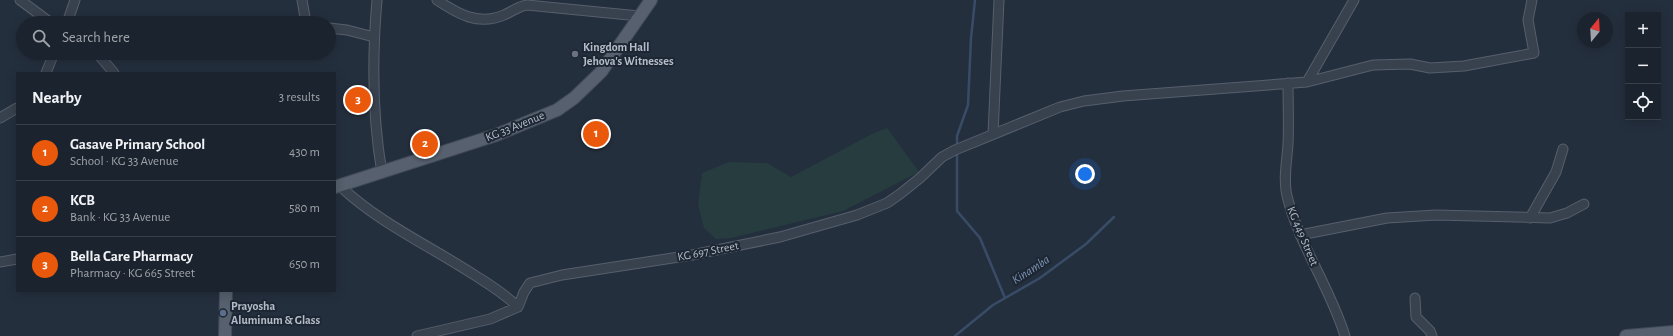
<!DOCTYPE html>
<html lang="en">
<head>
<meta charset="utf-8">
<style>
  body { margin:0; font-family:"Alegreya Sans",sans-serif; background:#282f3a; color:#f1f3f6 }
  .controls { position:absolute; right:12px; top:12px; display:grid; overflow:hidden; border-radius:0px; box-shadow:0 2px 10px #0003 }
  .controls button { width:36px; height:36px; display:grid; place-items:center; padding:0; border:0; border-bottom:1px solid #39404a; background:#1b232e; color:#f1f3f6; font:20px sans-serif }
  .compass { position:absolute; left:1577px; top:12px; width:36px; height:36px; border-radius:50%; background:#1b232e; box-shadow:0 2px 10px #0003; rotate:18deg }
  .you { position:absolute; left:1085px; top:174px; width:14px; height:14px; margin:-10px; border:3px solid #fff; border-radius:50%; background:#1a73e8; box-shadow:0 0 0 6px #1a73e833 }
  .badge { display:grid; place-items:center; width:26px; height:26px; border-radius:50%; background:#ea580c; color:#fff; font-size:13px; font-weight:700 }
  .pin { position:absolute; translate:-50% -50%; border:2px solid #fff; box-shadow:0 1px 4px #0006 }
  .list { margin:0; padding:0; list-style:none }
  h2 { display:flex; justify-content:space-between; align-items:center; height:52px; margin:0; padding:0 16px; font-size:17px }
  h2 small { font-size:13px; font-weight:400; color:#a0a4aa }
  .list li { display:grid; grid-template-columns:26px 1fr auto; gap:12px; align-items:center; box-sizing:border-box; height:56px; padding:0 16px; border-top:1px solid #39404a }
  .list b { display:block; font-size:15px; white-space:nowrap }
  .list p { margin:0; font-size:13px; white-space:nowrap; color:#a0a4aa }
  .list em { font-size:13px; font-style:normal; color:#a0a4aa }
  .icon { flex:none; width:22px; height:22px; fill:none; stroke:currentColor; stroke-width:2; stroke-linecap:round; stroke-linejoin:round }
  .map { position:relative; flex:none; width:1673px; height:336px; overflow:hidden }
  .search { position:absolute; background:#1b232e; box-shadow:0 2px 10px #0003; left:16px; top:16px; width:320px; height:44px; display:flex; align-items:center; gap:10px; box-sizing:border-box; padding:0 14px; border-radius:22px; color:#a0a4aa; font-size:15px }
  .panel { position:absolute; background:#1b232e; box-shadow:0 2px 10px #0003; left:16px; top:72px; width:320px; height:220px; border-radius:0px }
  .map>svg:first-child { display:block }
</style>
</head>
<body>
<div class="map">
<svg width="1673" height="336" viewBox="0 0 1673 336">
  <rect width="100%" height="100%" fill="#242f3e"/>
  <path fill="#263c3f" d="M887,128L919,172L843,211L731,238L716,239L704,228L698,204L702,173L729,162L767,163L791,177L872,134Z"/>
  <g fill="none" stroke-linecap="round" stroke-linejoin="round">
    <path stroke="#394c67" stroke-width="2.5" d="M957,147V136L968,105L971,38L975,0
      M957,152V211L980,238L1005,298
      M955,336L993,305L1040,278L1086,244L1114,217"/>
    <g stroke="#565f6c" stroke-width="11">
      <path id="minor" d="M20,0L51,23
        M302,0L306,23
        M377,0C372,58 372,115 382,173
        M437,0C458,14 478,26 504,15C511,12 519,6 527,5L639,16
        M67,23L75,0
        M329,28L347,30L374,37
        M97,53L114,73
        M46,73L54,53
        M1307,82L1354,0
        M1288,83C1288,103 1289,124 1288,144C1287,161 1283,179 1287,196C1299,245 1330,287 1345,336
        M0,118L17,108
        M993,134L999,0
        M340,186C379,223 430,246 476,276C490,285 505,294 518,307
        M1530,218L1556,172L1563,149
        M1300,235L1387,218L1436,215L1550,218L1567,213L1584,204
        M0,262L17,259
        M1415,298L1416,317L1430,331L1432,336
        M417,336L490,319L518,307L524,292L530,283L562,275L692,255L780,237L857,215L887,203L900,194L920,178L942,157L955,150L1060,107L1084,101L1123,96L1307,82L1373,65L1410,64L1430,68L1464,66L1534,53L1528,20L1532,0"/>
    </g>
    <g stroke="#414a57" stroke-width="14">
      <path id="major" d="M335,187L496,135L557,110L574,98L601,72L651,0
        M225,336L226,291
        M1626,336L1673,332"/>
    </g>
    <use href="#minor" stroke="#38414e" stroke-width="9"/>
    <use href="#major" stroke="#56606e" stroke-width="12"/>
  </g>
  <circle fill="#6b7280" stroke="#1d2633" stroke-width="1.5" cx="575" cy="54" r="4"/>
  <circle fill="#5c6f8a" stroke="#1d2633" stroke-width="1.5" cx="223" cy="313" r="4"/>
  <g text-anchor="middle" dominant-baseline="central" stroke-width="4" stroke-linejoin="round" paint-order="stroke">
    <g font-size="12" font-weight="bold" fill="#b4bcc9" stroke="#1d2633" text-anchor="start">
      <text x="583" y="47">Kingdom Hall<tspan x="583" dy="14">Jehova's Witnesses</tspan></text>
      <text x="231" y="306">Prayosha<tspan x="231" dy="14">Aluminum &amp; Glass</tspan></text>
    </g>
    <g font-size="12" fill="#b4bcc9" stroke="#1d2633">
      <text transform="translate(515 126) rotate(-22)">KG 33 Avenue</text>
      <text transform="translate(1303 236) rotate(67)">KG 449 Street</text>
      <text transform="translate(708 251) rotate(-11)">KG 697 Street</text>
    </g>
    <g font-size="13" font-style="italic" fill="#7c92b1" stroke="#1d2633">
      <text transform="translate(1031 270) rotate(-33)">Kinamba</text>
    </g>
  </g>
</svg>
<div class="controls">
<button>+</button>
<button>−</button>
<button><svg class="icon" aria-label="locate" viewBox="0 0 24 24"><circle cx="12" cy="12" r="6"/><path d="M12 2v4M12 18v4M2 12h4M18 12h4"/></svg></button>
</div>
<svg class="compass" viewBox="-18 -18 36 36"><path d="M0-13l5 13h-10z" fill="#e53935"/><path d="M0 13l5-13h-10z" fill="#a0a4aa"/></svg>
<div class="you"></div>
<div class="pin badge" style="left:596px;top:134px">1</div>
<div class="pin badge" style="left:425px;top:144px">2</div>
<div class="pin badge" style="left:358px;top:100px">3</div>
<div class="search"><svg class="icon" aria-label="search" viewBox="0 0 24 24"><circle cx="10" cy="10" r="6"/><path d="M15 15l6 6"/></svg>Search here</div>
<section class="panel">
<h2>Nearby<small>3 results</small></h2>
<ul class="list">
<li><span class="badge">1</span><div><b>Gasave Primary School</b><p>School · KG 33 Avenue</p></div><em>430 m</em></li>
<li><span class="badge">2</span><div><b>KCB</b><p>Bank · KG 33 Avenue</p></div><em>580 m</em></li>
<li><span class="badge">3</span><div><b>Bella Care Pharmacy</b><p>Pharmacy · KG 665 Street</p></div><em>650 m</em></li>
</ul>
</section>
</div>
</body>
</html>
